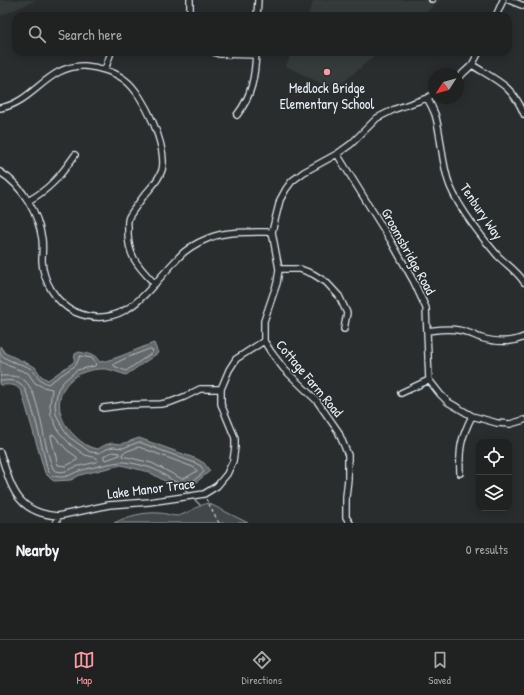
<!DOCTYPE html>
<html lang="en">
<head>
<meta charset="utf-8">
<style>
  body { margin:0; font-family:"Patrick Hand",sans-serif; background:#282a2a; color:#f1f3f6 }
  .controls { position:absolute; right:12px; bottom:12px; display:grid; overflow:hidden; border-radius:8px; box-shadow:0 2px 10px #0003 }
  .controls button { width:36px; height:36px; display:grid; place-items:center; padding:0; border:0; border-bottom:1px solid #3d3f40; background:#202222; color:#f1f3f6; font:20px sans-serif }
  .compass { position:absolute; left:428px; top:68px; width:36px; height:36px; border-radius:50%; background:#202222; box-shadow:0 2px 10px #0003; rotate:234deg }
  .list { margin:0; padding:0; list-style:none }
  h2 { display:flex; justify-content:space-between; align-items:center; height:52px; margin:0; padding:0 16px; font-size:17px }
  h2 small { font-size:13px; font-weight:400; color:#a2a4a5 }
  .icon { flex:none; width:22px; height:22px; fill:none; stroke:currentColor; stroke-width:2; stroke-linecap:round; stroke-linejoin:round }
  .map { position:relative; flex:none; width:524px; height:523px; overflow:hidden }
  .search { position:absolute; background:#202222; box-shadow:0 2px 10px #0003; left:12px; right:12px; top:12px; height:44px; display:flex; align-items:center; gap:10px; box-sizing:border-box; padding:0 14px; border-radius:12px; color:#a2a4a5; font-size:15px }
  .sheet { height:116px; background:#202222 }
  nav { display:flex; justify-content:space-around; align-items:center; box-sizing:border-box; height:56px; border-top:1px solid #3d3f40; background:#202222; font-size:11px; color:#a2a4a5 }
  nav a { display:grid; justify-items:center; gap:2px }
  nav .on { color:#ff9aa2 }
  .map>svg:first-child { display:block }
</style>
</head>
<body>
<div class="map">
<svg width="524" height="523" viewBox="0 0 524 523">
  <rect width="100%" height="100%" fill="#2a2d2e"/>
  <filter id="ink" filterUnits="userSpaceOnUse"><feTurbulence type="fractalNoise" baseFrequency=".025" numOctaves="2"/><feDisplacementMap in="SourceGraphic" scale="8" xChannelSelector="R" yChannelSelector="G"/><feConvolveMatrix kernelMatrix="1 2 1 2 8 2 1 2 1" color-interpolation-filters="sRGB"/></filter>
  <g filter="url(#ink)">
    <path fill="#363a3b" d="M0,0H37L0,16Z
      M314,0H440L422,16H307Z
      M292,52H379L334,90L286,66Z"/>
    <path fill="#424648" stroke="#959ca0" d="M208,503L248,523H114C128,516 143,512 159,513C165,513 171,516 177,516C183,516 199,505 208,503Z"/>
    <path fill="#63686b" stroke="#989fa3" d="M154,343L158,353L126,375C120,373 112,370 106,369C64,367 43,406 75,436C82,443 89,448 98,449L105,445L112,443L122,444L139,438L197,459L204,463L210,471L194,484L188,487L182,488L170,484L149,472L121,465L80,475L71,480L54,481L51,479L45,473L22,393C16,383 11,385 0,385V346L5,353L35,367L41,376L48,380L74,362L75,354L79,352L94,355L100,362C118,359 136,349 154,343Z"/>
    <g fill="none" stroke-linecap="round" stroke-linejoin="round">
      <path stroke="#b3bac0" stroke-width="1" d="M150,349L153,350L152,353L126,371L114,366V364L126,358Z
        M0,353C8,364 22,362 31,369C38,375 38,380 48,384L76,365L80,356L92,358L96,364L95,366L77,370L64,381L58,389L55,405L56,414L63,429L69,437L90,452L99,453L107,449L113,447L123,448L139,442L195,463L201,466L204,472C178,496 175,477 151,468C142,465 133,463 124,462C118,461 86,469 79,471C68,475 67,479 53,476L48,471C43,454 32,394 21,384C15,379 7,381 0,381
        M0,361L9,366L28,373L35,383L43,387L52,389L50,405L51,415L59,432L71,445L85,455L97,458L98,461C92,464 85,464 79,466C70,468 64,475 54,470C43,451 41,393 24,380C17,375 8,376 0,376
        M52,435H54L67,450L77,457V460L66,466L58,465L51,437Z
        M139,447L193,467L196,469L197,471L189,476L182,479L152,463L122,456L123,453Z
        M113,452L119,453L120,455L106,460L104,459V456Z"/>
      <path stroke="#989fa3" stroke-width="1.5" d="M184,488L189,494
        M192,497L200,505"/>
      <g stroke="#e8f1f8" stroke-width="6">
        <path id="lane" d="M431,0H433"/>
      </g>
      <g stroke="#e8f1f8" stroke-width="8">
        <path id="street" d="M190,0V16
          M509,0L524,6
          M257,16L258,0
          M496,16L503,0
          M214,52L219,54L256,55
          M472,65C496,80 513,86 524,114
          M105,70L111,52
          M458,78L472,65L479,52
          M427,98C430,103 433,109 435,114C442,137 441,163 450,186C459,208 482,238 498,256C507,265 517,271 524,282
          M0,108C33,103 48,64 85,66C98,67 115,72 125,80C144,94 168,148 162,170C158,182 150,188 143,197C138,204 133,210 129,217C127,221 128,225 128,229C127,256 138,266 155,284
          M237,115C252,96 255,76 256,52
          M337,154L391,241L414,282L426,308L429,380L440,394L448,402L472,416L497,423L510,424L524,420
          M0,172C23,186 38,213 42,239C43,246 42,254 42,261C43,281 56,303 75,312C125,333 149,287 179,257C186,249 199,242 209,238C226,231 254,232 272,232
          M28,201C50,189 61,175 75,155
          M279,269H300L313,274L326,282L339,296L347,313L344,329
          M427,331C436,330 448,328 458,330C466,331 473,335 481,338C495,342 511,343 524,337
          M401,393L429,380
          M103,408L126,405L161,404L171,402L184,397L200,389H221
          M0,452C11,485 15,513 58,516L109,505L149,502L191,496L204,494L217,486L227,474L233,461L235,447V438L221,404V389L229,370L236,359L264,341
          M460,473C459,448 461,438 472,416
          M56,523L58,516
          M350,523L346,517V497L348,479V455L338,431L317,401L284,369L271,352L264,341V321L277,283L279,269L272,232L280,200L286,189L292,181L304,172L337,154L351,144L377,118L395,109L427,98L434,94"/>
      </g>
      <path stroke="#e8f1f8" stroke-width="1" stroke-dasharray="3 3" stroke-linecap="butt" d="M206,499L219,523"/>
      <use href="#lane" stroke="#2a2d2e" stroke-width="3"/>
      <use href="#street" stroke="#2a2d2e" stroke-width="5.5"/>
    </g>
  </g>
  <circle fill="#ff9aa2" stroke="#2a2d2e" stroke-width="1.5" cx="327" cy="72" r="4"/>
  <g text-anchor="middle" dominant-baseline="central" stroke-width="3" stroke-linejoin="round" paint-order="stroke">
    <g font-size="14" fill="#e8f1f8" stroke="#2a2d2e">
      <text x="327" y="87">Medlock Bridge<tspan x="327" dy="16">Elementary School</tspan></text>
    </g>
    <g font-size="14" fill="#e8f1f8" stroke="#2a2d2e">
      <text transform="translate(482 211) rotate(56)">Tenbury Way</text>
      <text transform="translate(409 251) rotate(61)">Groomsbridge Road</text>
      <text transform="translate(310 378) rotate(50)">Cottage Farm Road</text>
      <text transform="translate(151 488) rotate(-7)">Lake Manor Trace</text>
    </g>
  </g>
</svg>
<div class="controls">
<button><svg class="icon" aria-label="locate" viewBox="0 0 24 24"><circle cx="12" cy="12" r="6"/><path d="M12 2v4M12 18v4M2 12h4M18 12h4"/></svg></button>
<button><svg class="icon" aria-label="layers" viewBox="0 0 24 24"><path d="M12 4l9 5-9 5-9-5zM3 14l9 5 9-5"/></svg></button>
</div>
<svg class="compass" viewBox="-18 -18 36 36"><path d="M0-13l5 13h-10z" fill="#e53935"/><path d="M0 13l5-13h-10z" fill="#a2a4a5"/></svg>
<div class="search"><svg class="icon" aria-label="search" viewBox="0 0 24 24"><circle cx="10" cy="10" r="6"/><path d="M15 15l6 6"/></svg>Search here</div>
</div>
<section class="sheet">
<h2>Nearby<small>0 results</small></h2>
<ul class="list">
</ul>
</section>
<nav>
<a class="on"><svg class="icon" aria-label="map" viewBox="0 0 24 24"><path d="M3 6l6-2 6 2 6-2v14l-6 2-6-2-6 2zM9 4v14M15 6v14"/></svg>Map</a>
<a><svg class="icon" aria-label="directions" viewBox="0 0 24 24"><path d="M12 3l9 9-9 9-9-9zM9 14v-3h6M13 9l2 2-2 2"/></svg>Directions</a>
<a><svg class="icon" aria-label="saved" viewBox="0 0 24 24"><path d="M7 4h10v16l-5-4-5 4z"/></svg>Saved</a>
</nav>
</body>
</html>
